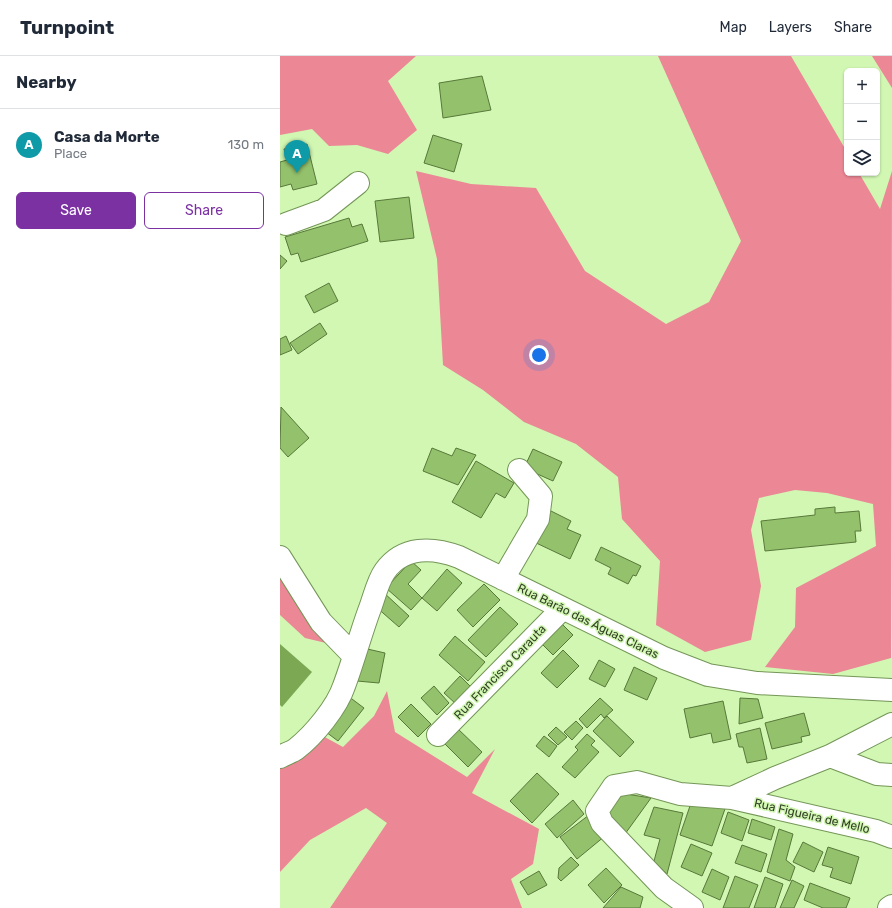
<!DOCTYPE html>
<html lang="en">
<head>
<meta charset="utf-8">
<style>
  body { margin:0; font-family:Rubik,sans-serif; background:#f6f6f7; color:#1f2937 }
  .controls { position:absolute; right:12px; top:12px; display:grid; overflow:hidden; border-radius:6px; box-shadow:0 1px 3px #0004 }
  .controls button { width:36px; height:36px; display:grid; place-items:center; padding:0; border:0; border-bottom:1px solid #e0e1e3; background:#fff; color:#1f2937; font:20px sans-serif }
  .you { position:absolute; left:259px; top:299px; width:14px; height:14px; margin:-10px; border:3px solid #fff; border-radius:50%; background:#1a73e8; box-shadow:0 0 0 6px #1a73e833 }
  .badge { display:grid; place-items:center; width:26px; height:26px; border-radius:50%; background:#7c31a3; color:#fff; font-size:13px; font-weight:700 }
  .pin { position:absolute; translate:-50% -33px; filter:drop-shadow(0 1px 2px #0008) }
  .pin::after { content:''; position:absolute; top:21px; width:14px; height:12px; background:inherit; clip-path:polygon(0 0,100% 0,50% 100%) }
  .list { margin:0; padding:0; list-style:none }
  h2 { display:flex; justify-content:space-between; align-items:center; height:52px; margin:0; padding:0 16px; font-size:17px }
  h2 small { font-size:13px; font-weight:400; color:#747a83 }
  .list li { display:grid; grid-template-columns:26px 1fr auto; gap:12px; align-items:center; box-sizing:border-box; height:72px; padding:0 16px; border-top:1px solid #e0e1e3 }
  .list b { display:block; font-size:15px; white-space:nowrap }
  .list p { margin:0; font-size:13px; white-space:nowrap; color:#747a83 }
  .list em { font-size:13px; font-style:normal; color:#747a83 }
  .actions { display:flex; gap:8px; padding:12px 16px }
  .actions a { flex:1; padding:9px 0; border:1px solid #7c31a3; border-radius:6px; text-align:center; font-size:14px; color:#7c31a3 }
  .actions .main { background:#7c31a3; color:#fff }
  .icon { flex:none; width:22px; height:22px; fill:none; stroke:currentColor; stroke-width:2; stroke-linecap:round; stroke-linejoin:round }
  .map { position:relative; flex:none; width:612px; height:852px; overflow:hidden }
  header { display:flex; align-items:center; gap:24px; box-sizing:border-box; height:56px; padding:0 20px; background:#fff; border-bottom:1px solid #e0e1e3 }
  header strong { font-size:19px }
  nav { display:flex; gap:22px; margin-inline-start:auto; font-size:14px }
  main { display:flex }
  aside { flex:1; background:#fff }
  .map>svg:first-child { display:block }
</style>
</head>
<body>
<header>
<strong>Turnpoint</strong>
<nav><a>Map</a><a>Layers</a><a>Share</a></nav>
</header>
<main>
<aside>
<h2>Nearby<small></small></h2>
<ul class="list">
<li><span class="badge" style="background:#0f9aa8">A</span><div><b>Casa da Morte</b><p>Place</p></div><em>130 m</em></li>
</ul>
<div class="actions"><a class="main">Save</a><a>Share</a></div>
</aside>
<div class="map">
<svg width="612" height="852" viewBox="0 0 612 852">
  <rect width="100%" height="100%" fill="#d1f7b3"/>
  <path fill="#ec8795" d="M0,0H136L108,25L137,74L108,98L77,89L49,90L32,73L0,79Z
    M378,0H511L567,96V117H579L600,153L612,115L611,602L553,618L485,611L515,571L516,532L596,490L593,448L547,437L515,434L479,442L471,474L481,530L471,584L425,596L376,569L380,505L342,463L338,421L296,388L244,366L203,334L163,309L157,203L136,115L191,128L256,132L305,215L386,268L429,246L461,185Z
    M592,0H612V32Z
    M0,515L46,587L25,582L0,559Z
    M107,635L115,676L187,721L215,693L192,737L259,773L253,808L231,823L242,852H50L107,767L86,752L30,784L0,816V709L41,679L63,691L94,660Z"/>
  <path fill="#7ca853" d="M0,588L32,616L2,651L0,649Z"/>
  <path fill="#94c26c" stroke="#58783a" d="M202,20L211,54L163,62L159,27Z
    M153,79L182,88L174,116L144,107Z
    M27,88L37,128L13,134L11,128L0,131V106L7,104L4,93Z
    M129,141L134,182L100,186L95,145Z
    M69,162L72,171L82,168L88,185L21,206L18,197L11,199L5,181Z
    M0,199L7,205L0,213Z
    M49,227L58,245L34,257L25,240Z
    M40,267L47,278L18,298L10,287Z
    M6,280L12,294L0,299V283Z
    M1,351L29,382L8,401L0,392Z
    M152,392L172,400L176,392L196,399L178,429L143,415Z
    M253,393L282,406L273,425L244,412Z
    M196,405L234,427L225,442L216,437L201,462L172,446Z
    M555,451V457L579,455L581,475H575L576,486L485,495L481,465L535,459V453Z
    M267,453L291,465L287,473L301,479L290,503L252,485Z
    M321,491L361,510L356,520L353,519L348,528L328,518L331,512L315,504Z
    M131,505L141,514L128,528L142,542L131,554L106,532Z
    M167,513L182,527L157,555L142,542Z
    M204,528L220,544L193,571L177,554Z
    M102,535L129,560L119,571L95,550Z
    M220,551L238,568L206,601L188,584Z
    M277,563L293,579L273,599L257,583Z
    M175,580L205,606L188,625L159,599Z
    M83,592L105,597L99,627L77,625Z
    M283,594L299,610L277,632L261,617Z
    M319,604L335,613L325,631L309,623Z
    M354,611L377,622L367,644L344,634Z
    M180,620L192,632L176,648L164,637Z
    M154,630L169,647L157,659L141,642Z
    M68,640L84,652L58,685L42,673Z
    M320,642L333,654L324,662L321,658L307,672L299,663Z
    M460,642L478,643L483,662L459,668Z
    M443,645L451,683L433,687L431,677L410,682L404,653Z
    M131,648L151,668L138,681L118,661Z
    M524,657L530,679L521,681L522,686L492,693L485,667Z
    M327,660L354,686L340,701L313,675Z
    M296,665L303,672L292,684L284,676Z
    M276,671L287,681L278,689L268,679Z
    M177,672L202,696L188,711L163,686Z
    M480,672L487,703L467,707L463,691H459L456,678Z
    M307,678L315,685L311,689L319,696L295,722L282,711L298,694L295,691Z
    M264,680L277,690L269,701L256,690Z
    M257,717L279,738L252,767L230,745Z
    M340,737L371,742L345,778L326,759Z
    M293,744L304,758L277,782L265,768Z
    M411,747L446,750L432,790L400,779Z
    M374,751L403,757L387,818L374,805L380,783L364,779Z
    M448,756L469,764L462,785L441,777Z
    M309,759L325,780L297,803L280,781Z
    M472,763L495,771L491,784L468,777Z
    M499,773L513,778L506,804L515,811L510,825L487,816Z
    M523,786L543,796L534,816L513,806Z
    M411,788L432,797L422,820L401,811Z
    M462,789L487,798L481,816L455,807Z
    M548,791L579,801L571,828L550,821L553,812L542,809Z
    M291,801L299,809L281,825L278,822L279,812Z
    M326,812L342,829L324,847L308,829Z
    M432,813L449,821L440,844L422,836Z
    M259,815L267,829L248,839L240,826Z
    M455,820L478,829L469,852H443Z
    M485,821L503,828L495,852H474Z
    M512,824L524,830L514,852H500Z
    M530,827L570,842L566,852H543L524,844Z
    M341,831L363,841L360,852H323Z"/>
  <g fill="none" stroke-linecap="round" stroke-linejoin="round">
    <g stroke="#749657" stroke-width="24">
      <path id="minor" d="M6,168L44,154L78,127
        M0,501L41,566L73,599
        M223,523L258,463L261,440L239,414
        M158,679L282,553
        M550,700L597,718L612,719
        M0,701C5,698 12,696 16,693C34,679 57,651 64,630C73,606 80,580 89,555C94,543 97,526 105,515C123,490 152,491 179,501L384,602L428,619L477,627L612,634
        M452,742L495,722L550,700L612,668
        M412,852L384,832L322,767L317,755L334,730L357,726L400,738L452,742L596,775L612,781
        M609,852L612,850"/>
    </g>
    <use href="#minor" stroke="#fff" stroke-width="22"/>
  </g>
  <g text-anchor="middle" dominant-baseline="central" stroke-width="3" stroke-linejoin="round" paint-order="stroke">
    <g font-size="12" fill="#324025" stroke="#d1f7b3">
      <text transform="translate(308 565) rotate(26)">Rua Barão das Águas Claras</text>
      <text transform="translate(220 616) rotate(-46)">Rua Francisco Carauta</text>
      <text transform="translate(532 760) rotate(13)">Rua Figueira de Mello</text>
    </g>
  </g>
</svg>
<div class="controls">
<button>+</button>
<button>−</button>
<button><svg class="icon" aria-label="layers" viewBox="0 0 24 24"><path d="M12 4l9 5-9 5-9-5zM3 14l9 5 9-5"/></svg></button>
</div>
<div class="you"></div>
<div class="pin badge" style="left:17px;top:117px;background:#0f9aa8">A</div>
</div>
</main>
</body>
</html>
